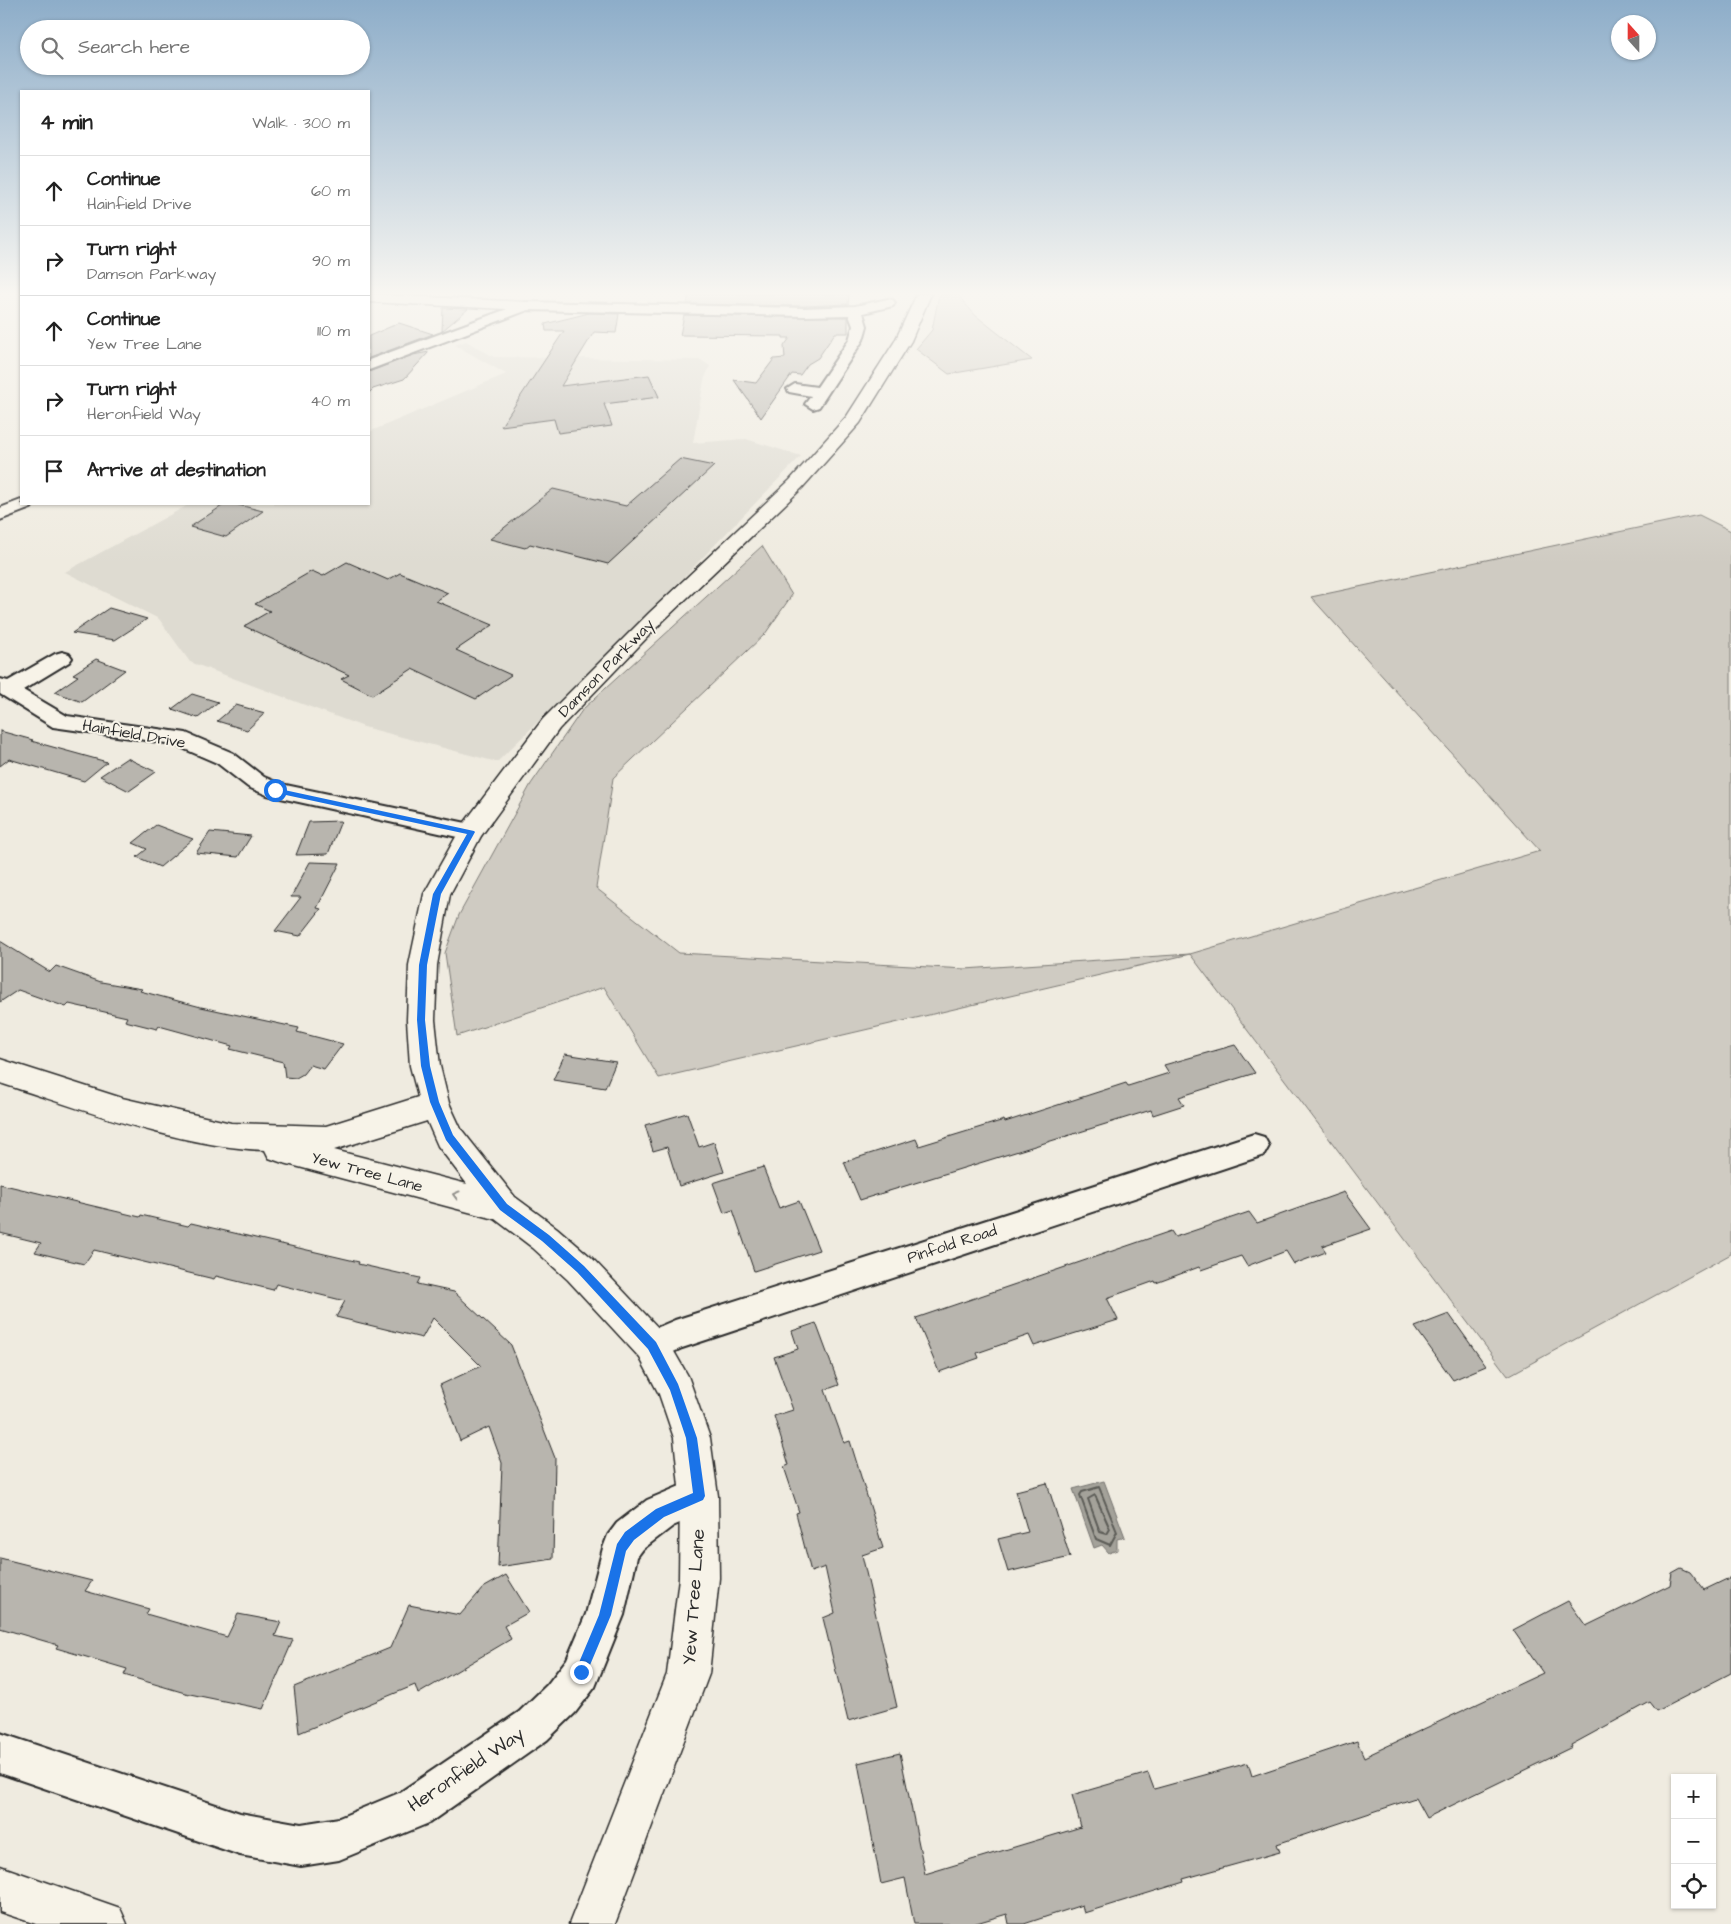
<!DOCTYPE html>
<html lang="en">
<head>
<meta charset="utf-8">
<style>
  body { margin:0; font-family:"Architects Daughter",sans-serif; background:#f2f2f2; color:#222 }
  .controls { position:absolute; right:15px; bottom:15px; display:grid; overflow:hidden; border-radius:0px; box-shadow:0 1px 4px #0004 }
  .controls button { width:45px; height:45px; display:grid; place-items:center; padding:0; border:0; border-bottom:1px solid #e0e0e0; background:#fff; color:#222; font:25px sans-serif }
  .compass { position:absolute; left:1611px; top:15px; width:45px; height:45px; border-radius:50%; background:#fff; box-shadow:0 1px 4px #0004; rotate:339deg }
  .stop { position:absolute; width:15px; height:15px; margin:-11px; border:4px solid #1a73e8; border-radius:50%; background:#fff }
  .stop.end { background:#1a73e8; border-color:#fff; box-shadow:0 1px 5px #0008 }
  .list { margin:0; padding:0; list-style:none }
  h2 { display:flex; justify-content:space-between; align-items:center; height:65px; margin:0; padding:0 20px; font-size:21px }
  h2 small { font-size:16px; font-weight:400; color:#767676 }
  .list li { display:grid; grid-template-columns:32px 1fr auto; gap:15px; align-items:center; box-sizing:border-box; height:70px; padding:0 20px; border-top:1px solid #e0e0e0 }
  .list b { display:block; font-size:19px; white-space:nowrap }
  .list p { margin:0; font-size:16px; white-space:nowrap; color:#767676 }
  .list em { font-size:16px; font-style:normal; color:#767676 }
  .icon { flex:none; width:28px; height:28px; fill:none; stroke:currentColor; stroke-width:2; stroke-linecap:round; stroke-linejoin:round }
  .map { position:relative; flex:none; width:1731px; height:1924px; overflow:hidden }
  .search { position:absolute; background:#fff; box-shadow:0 1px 4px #0004; left:20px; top:20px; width:350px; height:55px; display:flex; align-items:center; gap:12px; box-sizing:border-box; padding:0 18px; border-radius:28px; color:#767676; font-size:19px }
  .panel { position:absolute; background:#fff; box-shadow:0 1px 4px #0004; left:20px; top:90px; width:350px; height:415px; border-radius:0px }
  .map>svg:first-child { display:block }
</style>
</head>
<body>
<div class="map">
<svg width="1731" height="1924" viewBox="0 0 1731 1924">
  <rect width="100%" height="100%" fill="#efebe0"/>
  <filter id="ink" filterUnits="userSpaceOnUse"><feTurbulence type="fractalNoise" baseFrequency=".02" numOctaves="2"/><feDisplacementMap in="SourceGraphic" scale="10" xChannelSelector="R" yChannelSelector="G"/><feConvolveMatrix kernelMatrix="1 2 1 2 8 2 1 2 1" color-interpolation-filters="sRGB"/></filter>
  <g filter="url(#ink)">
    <path fill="#dedbd1" d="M466,341L494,357L701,360L710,366L704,380L693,443L746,439L801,456L647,615L497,762L364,727L190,662L159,619L65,572L190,504H369V432L506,374L455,345Z"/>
    <path fill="#cfcbc2" stroke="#7d7b76" d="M957,294L975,315L1032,360L949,374L916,349L932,330L939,295Z
      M1699,515L1731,531V1254L1508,1376L1190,954L659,1078L604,987L457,1036L445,953L459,915L531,784L583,709L762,546L792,595L765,634L613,778L596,888L679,953L965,969L1190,954L1540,851L1311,597Z"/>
    <path fill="#a4a29a" stroke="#74726e" d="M1104,1481L1125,1537L1117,1539V1550L1109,1553L1102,1545L1094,1548L1073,1489Z"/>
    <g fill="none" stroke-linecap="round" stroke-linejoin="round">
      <path stroke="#5b5b57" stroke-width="2" d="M1099,1487L1117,1532L1110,1545L1096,1539L1080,1495L1082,1492Z
        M1095,1495L1110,1529L1107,1534L1100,1532L1088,1499Z"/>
    </g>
    <path fill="#b8b5ae" stroke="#2b2b2b" d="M689,294H849L848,304L804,306L687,304Z
      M443,308L468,309L442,331Z
      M589,313L619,314L616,333L594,332L561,386L649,375L659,397L604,404L612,426L558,433L554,419L501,426L564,331H546L545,324Z
      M684,315L848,317V333H835L818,358L808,364L800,375L792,374L761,418L734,380L756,383L774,359L785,358L784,346L790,338H783V336L680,335Z
      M399,323L433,334L369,358V336Z
      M429,352L404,379L373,389L369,393V372L413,355Z
      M680,459L714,466L608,564L530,544L525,548L490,539L553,489L626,506Z
      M225,504H235L263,511L226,537L190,527Z
      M347,562L388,580L400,573L448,593L436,601L493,625L456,650L511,675L476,699L412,669L372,695L341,679L349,675L244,626L270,611L255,604L312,571L323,576Z
      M109,608L147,619L115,640L72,633Z
      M96,659L125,670L82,702L55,692L78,676L73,674Z
      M192,694L218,702L198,718L172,709Z
      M236,705L265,713L247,730L217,721Z
      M0,731L33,740L31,741L107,762L84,781L9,759L0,766Z
      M127,758L156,772L129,791L100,776Z
      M341,821L328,854L296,855L309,822Z
      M156,825L193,839L160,867L137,857L147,849L133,843Z
      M210,832L251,836L238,857L196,853Z
      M310,862L340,863L317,908L321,909L300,936L275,931L301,897H291Z
      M0,941L50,972L56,966L101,982L142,989L140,991L201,1007L299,1028L297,1032L343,1044L324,1069L310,1065L303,1074L296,1078L285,1077L283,1062L230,1049L232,1046L159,1026L157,1029L125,1021L127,1017L69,1004L66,1007L18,990L0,1002Z
      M1235,1045L1255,1073L1179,1097L1184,1105L1153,1115L1151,1110L860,1200L844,1162L916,1139L919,1146L1004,1120L1005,1122L1126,1083L1128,1086L1169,1073L1164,1065Z
      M565,1054L616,1062L605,1088L553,1080Z
      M687,1113L699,1147L714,1142L724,1172L679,1186L667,1147L653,1151L645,1125Z
      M763,1167L779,1208L799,1201L819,1250L754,1271L733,1210L724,1213L713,1183Z
      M0,1184L140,1217L141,1215L188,1226L191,1223L359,1262L358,1264L420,1278L417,1284L454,1292L511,1345L555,1458L553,1559L498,1567L502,1463L489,1427L460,1441L440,1385L481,1366L433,1318L422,1338L336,1317L345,1301L276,1284L273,1290L216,1276L214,1279L94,1250L84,1264L35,1252L41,1243L0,1233Z
      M1344,1192L1371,1229L1322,1246L1326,1252L1294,1264L1286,1251L1247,1266L1241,1256L1201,1270L1199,1267L1156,1283L1155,1281L1107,1298L1118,1320L1034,1346L1029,1335L977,1353L979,1358L939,1372L916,1318L1171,1231L1175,1237L1249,1212L1257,1223Z
      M1449,1314L1486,1366L1453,1380L1415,1327Z
      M816,1323L839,1385L825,1390L844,1443L850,1441L883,1548L862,1555L897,1707L848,1721L823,1618L835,1613L825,1567L811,1572L796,1513L799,1512L784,1467L789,1465L774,1416L793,1410L774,1357L798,1349L792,1331Z
      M1047,1483L1070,1557L1008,1572L998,1539L1028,1532L1016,1491Z
      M0,1558L92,1581L85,1591L149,1609L146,1614L227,1637L238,1614L281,1622L275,1636L293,1640L263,1709L185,1693L124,1675L127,1669L56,1648L58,1645L0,1628Z
      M1681,1568L1690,1572L1704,1590L1731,1577V1673L1657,1711L1650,1702L1571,1745L1572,1747L1426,1818L1415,1798L1277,1844L1280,1852L1183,1879L1184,1882L1084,1913L1082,1905L1024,1924H1009L1007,1914L973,1924H914L905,1878L881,1884L858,1763L900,1753L925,1874L1081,1827L1072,1795L1148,1773L1154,1789L1248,1763L1252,1776L1357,1741L1364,1757L1543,1673L1513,1630L1568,1601L1586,1626L1670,1585L1672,1573Z
      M506,1575L529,1612L504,1626L511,1639L418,1694L415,1685L299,1733L294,1687L390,1648L409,1605L460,1615L483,1588Z"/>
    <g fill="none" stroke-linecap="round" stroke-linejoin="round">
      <g stroke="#2b2b2b" stroke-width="4">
        <path id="street" d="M888,299L893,300L895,303L893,306L863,313L867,326L863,340L819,407L813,409L805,404L811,396L789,392L787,389L795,384L817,387L849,340L853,326L849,315L804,316L528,310L369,370V360L526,302L804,308L855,306Z
          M21,500V504H34L31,508L0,520V508Z
          M62,652L69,654L72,658L69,662L23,690L67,716L186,733L233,753L264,777L281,784L471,824L479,826L483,832L479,838L471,840L267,795L248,787L217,763L173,744L53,727L0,694V679L8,681L55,654Z
          M1254,1134L1264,1137L1269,1146L1264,1155L682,1348L652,1362L640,1357L635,1346L640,1335L675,1320Z
          M699,1478L712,1483L717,1496L712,1509L673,1526L643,1549L637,1557L624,1615L595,1687L575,1713L547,1740L429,1823L339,1860L301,1866L240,1855L0,1773V1733L240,1813L301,1824L339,1818L399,1793L519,1712L547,1685L567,1659L586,1614L603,1548L608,1535L617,1523L647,1500Z"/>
      </g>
      <g stroke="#2b2b2b" stroke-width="3">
        <path id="secondary" d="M369,294L526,302L533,306L526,310L369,302Z
          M917,294H931L911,341L860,423L802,488L663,621L559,729L481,836L450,894L437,965L435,1020L440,1066L449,1103L461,1129L515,1197L557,1228L592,1258L664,1334L688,1376L710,1438L718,1496L719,1578L709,1674L615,1924H569L667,1674L679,1578L680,1496L674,1438L659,1394L640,1358L568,1280L533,1248L495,1219L280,1162L269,1158L265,1150C179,1147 82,1109 0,1083V1059L122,1098L231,1123L326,1126L418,1097L410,1066L407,1020L409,965L424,894L462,826L543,719L649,613L790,480L847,416L895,341ZM427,1121L438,1146L467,1184L334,1150Z"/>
      </g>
      <g stroke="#2b2b2b" stroke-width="3">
        <path id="highway" d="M0,1866L120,1908L127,1924H36L0,1912Z"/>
      </g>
      <use href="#street" fill="#f7f3e8" fill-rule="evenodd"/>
      <use href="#secondary" fill="#f7f3e8" fill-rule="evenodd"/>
      <use href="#highway" fill="#f7f3e8" fill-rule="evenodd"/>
    </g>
    <defs><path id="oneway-chevron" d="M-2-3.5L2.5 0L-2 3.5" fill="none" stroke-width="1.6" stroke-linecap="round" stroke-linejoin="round" transform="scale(1.25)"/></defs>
    <use stroke="#918f8a" href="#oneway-chevron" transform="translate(456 1195) rotate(-165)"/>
  </g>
  <linearGradient id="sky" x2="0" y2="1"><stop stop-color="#8dadc9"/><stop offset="0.52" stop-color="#f8f6f1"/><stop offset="1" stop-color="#f8f6f1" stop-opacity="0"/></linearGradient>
  <rect width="1731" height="564" fill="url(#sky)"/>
  <path fill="#1a73e8" d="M275,788L474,831L475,832L441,894L427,965L425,1020L430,1066L439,1102L453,1135L507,1204L549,1235L584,1266L656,1342L678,1384L697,1438L705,1496L703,1500L664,1517L634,1540L626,1551L611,1615L585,1677L581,1679L577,1677L575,1672L599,1615L617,1544L625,1532L656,1509L693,1493L686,1438L670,1390L648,1349L577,1272L542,1241L500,1210L446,1140L430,1102L421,1066L417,1020L419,965L433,894L467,834L272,792V789Z"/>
  <g text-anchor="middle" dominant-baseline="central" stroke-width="4" stroke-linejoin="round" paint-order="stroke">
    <g font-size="16" fill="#2b2b2b" stroke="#f7f3e8">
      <text transform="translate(606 668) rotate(-46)">Damson Parkway</text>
      <text transform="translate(134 734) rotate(10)">Hainfield Drive</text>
      <text transform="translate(367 1172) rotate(15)">Yew Tree Lane</text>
      <text transform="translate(952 1244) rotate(-18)">Pinfold Road</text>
    </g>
    <g font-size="19" fill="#2b2b2b" stroke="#f7f3e8">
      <text transform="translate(694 1597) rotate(-86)">Yew Tree Lane</text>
      <text transform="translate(466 1770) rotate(-34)">Heronfield Way</text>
    </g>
  </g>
</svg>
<div class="controls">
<button>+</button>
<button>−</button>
<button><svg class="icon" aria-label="locate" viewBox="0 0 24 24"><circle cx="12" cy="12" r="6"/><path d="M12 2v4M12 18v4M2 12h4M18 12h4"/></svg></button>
</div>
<svg class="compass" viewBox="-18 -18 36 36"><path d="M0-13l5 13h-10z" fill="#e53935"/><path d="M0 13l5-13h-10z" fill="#767676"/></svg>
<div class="stop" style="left:275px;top:790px"></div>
<div class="stop end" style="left:581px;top:1672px"></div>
<div class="search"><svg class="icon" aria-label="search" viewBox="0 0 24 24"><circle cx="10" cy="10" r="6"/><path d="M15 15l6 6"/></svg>Search here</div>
<section class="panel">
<h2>4 min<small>Walk · 300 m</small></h2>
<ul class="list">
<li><svg class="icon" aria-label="ahead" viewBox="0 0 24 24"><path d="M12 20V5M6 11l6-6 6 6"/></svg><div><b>Continue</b><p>Hainfield Drive</p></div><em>60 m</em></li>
<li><svg class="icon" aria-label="right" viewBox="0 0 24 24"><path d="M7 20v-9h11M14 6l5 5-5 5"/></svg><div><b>Turn right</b><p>Damson Parkway</p></div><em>90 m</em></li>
<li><svg class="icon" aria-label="ahead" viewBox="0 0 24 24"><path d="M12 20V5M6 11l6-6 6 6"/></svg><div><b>Continue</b><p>Yew Tree Lane</p></div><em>110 m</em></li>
<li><svg class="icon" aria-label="right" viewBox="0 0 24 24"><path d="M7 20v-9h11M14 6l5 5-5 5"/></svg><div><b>Turn right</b><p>Heronfield Way</p></div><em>40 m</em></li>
<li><svg class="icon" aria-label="arrive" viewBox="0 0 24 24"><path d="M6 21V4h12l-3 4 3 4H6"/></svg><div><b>Arrive at destination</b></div></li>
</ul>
</section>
</div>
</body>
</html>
